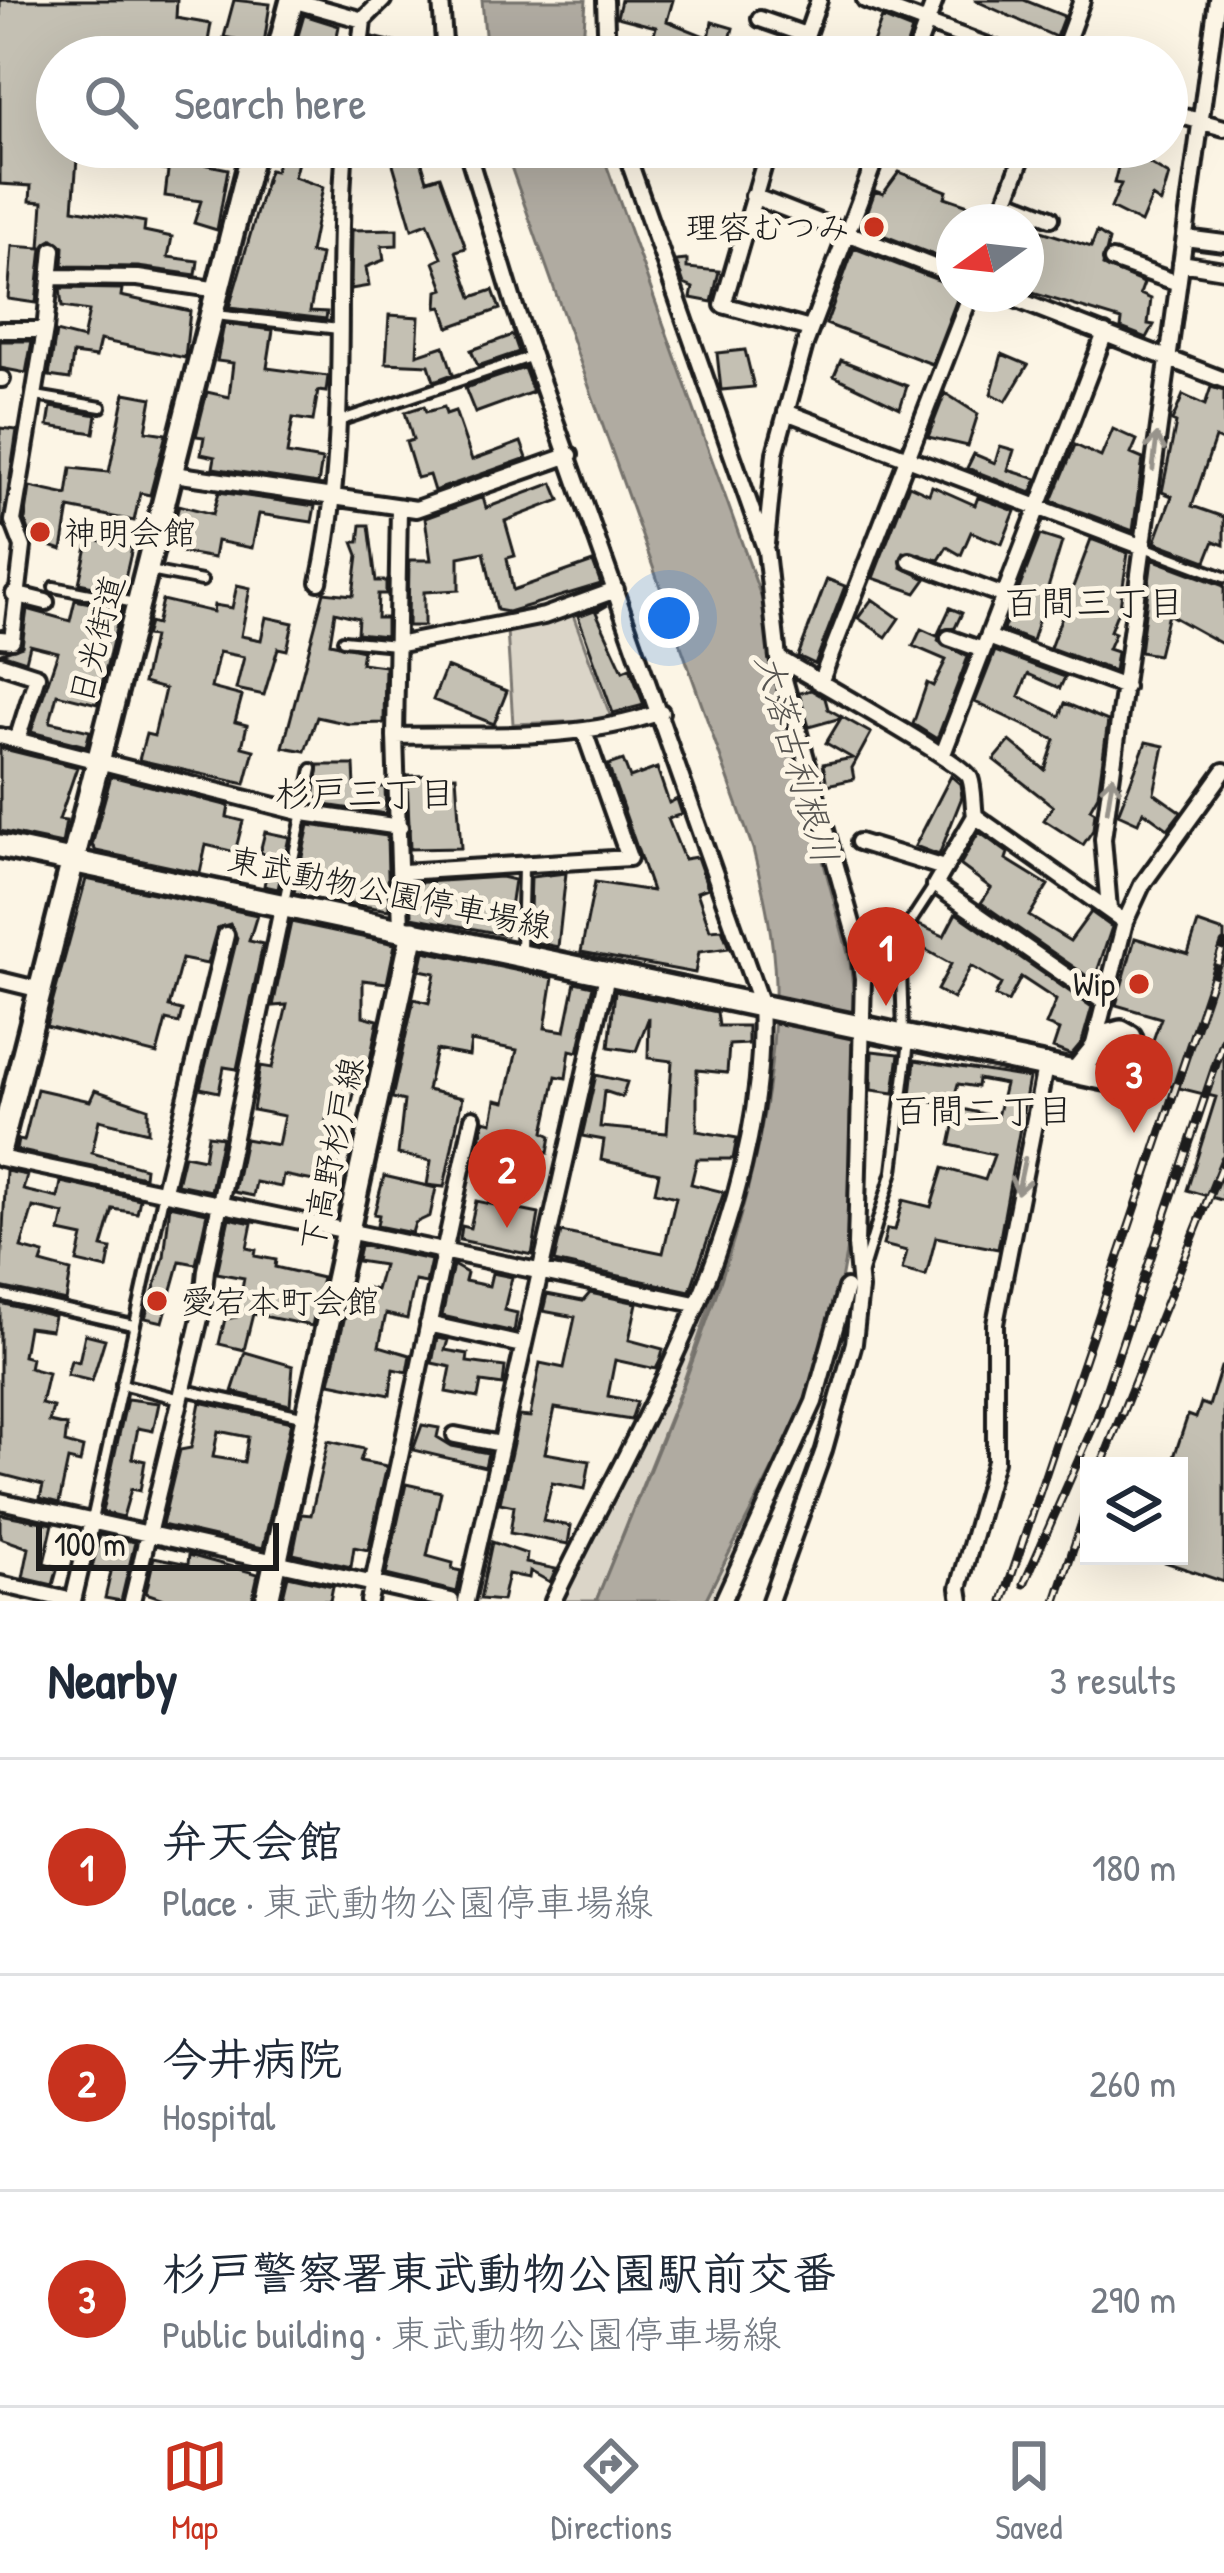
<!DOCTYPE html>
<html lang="en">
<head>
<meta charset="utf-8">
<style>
  body { margin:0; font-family:"Patrick Hand","Klee One",sans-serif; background:#f6f6f7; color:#1f2937 }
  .controls { position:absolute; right:36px; bottom:36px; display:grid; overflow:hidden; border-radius:0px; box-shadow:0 12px 48px #0002 }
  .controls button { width:108px; height:108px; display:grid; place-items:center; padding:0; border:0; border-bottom:3px solid #e0e1e3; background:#fff; color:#1f2937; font:60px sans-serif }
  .compass { position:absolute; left:936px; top:204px; width:108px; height:108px; border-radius:50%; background:#fff; box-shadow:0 12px 48px #0002; rotate:255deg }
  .scale { position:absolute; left:36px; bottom:30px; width:243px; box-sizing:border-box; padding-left:12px; border:6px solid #1c1c1c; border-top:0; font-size:33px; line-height:42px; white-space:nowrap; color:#1c1c1c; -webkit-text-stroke:9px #fcf5e5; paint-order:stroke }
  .you { position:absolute; left:669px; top:618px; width:42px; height:42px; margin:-30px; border:9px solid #fff; border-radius:50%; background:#1a73e8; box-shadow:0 0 0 18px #1a73e833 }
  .badge { display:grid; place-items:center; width:78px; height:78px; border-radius:50%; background:#c8321e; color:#fff; font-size:39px; font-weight:700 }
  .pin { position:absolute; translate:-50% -99px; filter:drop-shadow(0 3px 6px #0008) }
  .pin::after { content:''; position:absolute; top:63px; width:42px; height:36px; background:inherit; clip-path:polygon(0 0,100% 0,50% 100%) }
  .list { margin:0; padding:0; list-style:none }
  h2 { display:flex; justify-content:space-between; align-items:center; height:156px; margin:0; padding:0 48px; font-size:51px }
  h2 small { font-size:39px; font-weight:400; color:#747a83 }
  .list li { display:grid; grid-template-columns:78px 1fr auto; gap:36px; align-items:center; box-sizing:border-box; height:216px; padding:0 48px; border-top:3px solid #e0e1e3 }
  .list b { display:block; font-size:45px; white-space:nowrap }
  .list p { margin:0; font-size:39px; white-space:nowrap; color:#747a83 }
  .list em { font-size:39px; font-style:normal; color:#747a83 }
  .icon { flex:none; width:66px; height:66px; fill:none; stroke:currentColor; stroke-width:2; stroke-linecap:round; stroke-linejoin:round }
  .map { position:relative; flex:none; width:1224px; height:1601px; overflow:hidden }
  .search { position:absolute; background:#fff; box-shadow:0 12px 48px #0002; left:36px; right:36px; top:36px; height:132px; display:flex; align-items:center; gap:30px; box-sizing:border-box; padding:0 42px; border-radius:66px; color:#747a83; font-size:45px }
  .sheet { height:804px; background:#fff }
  nav { display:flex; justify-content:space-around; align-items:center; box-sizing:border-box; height:168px; border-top:3px solid #e0e1e3; background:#fff; font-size:33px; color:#747a83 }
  nav a { display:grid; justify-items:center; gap:6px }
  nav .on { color:#c8321e }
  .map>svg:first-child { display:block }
</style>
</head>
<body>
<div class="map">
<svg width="1224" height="1601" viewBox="0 0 1224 1601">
  <rect width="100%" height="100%" fill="#fcf5e5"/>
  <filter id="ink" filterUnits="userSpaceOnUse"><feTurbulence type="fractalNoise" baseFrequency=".00833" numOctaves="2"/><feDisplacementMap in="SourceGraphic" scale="24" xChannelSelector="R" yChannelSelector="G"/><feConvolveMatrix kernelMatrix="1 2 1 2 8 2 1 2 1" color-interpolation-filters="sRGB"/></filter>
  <g filter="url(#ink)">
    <path fill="#dbd5c8" stroke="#7c7872" stroke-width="3" d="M572,612L612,720L513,724L507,630Z
      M727,1256L681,1389L596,1601H563Z
      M832,1319L813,1393L715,1601H705L806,1393Z"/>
    <path fill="#b0aba1" stroke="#75726c" stroke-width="3" d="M482,0H586L582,57H487Z
      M504,147H600L763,602L780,700L850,961C865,1077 861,1204 833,1317C808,1416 749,1510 705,1601H596C669,1420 780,1181 775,984C774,937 764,894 753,849Z"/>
    <path fill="#c4c0b3" stroke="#1c1c1c" stroke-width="3" fill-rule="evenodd" d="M0,0H177L176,18L211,24L207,47L174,43L173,56L85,49V57H57V147H78L73,209L145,222L144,231L172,237L168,257L198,261L196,275L138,267L63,266L64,247L53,239L42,248L36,303L8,299L12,246L40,248L43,202L30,201L31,186L0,184Z
      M234,0L270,4L262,57H233L239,40L224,37Z
      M621,0H673L667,21L709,38L712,22L733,28L730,40L765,57L705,54L706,50L677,43L673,57H648L656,27L617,17Z
      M974,0H1024L1064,16L1056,37Z
      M304,15L339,26L336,41L349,45L348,57L295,46Z
      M882,18L912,30L903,57H868Z
      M373,37L428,50V57H370Z
      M282,147H302L294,177L323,187L310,253L321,255L310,311L327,312L326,319L229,308L269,170L275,171Z
      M388,147L418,150L427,180L440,176L466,248L456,251L472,297L493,290L500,309L449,327L442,307L437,308L438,291L444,289L434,262L442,258L428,223L412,229Z
      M1123,148L1169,175L1161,203L1152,197L1141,223L1111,208L1121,184L1114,183Z
      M156,154L228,169L217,230L194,223L201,201L165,196L168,171L153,168Z
      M899,172L947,191L945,197L983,210L980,222H954V263L862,227L875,191L883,194Z
      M1026,226L1091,247L1097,232L1109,240L1103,266L1144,283L1140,294L1151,299L1148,324L1154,325L1147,338L1121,328L1122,320L1026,291Z
      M397,229V245L382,246L384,260L366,267L369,286L351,289L352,230Z
      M854,248L954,286L959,294L932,364L826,324Z
      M687,260V268L719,271L712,302L691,298L693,288L684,284L676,261Z
      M60,288L122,289L121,296L190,311L185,358L100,340L96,357L73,354L70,379L49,376L56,332L83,339L89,311L62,307Z
      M389,315L419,317L417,355L444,346L453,374L434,381L429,365L386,363Z
      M224,324L273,330L267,368L328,376L326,392L318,391L313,421L293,418L287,454L322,460L318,484L213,468L215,457L201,454L204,437L196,436L207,392L229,397L233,363L217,361Z
      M513,335L519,352L478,366L471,350Z
      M0,341H32L26,373L0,368Z
      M745,350L754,387L721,390L717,353Z
      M1002,354L1028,365L1006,401L991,394Z
      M841,360L907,386L900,408L834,376Z
      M524,368L533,392L475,413L465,388Z
      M1211,387L1224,391V442L1215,438L1192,506L1224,517V545L1214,541L1206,561L1155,542L1172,496L1162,492L1176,423L1172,421L1183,395L1205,405Z
      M125,393L152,398L146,431L166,434L150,495L140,493L134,521L69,508L62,550L32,540L25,520L30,487L67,495L71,468L109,472Z
      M945,393L978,414L968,446L928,437Z
      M424,406L426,412L444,407L446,414L455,411L472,460L521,442L527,458L434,491L429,475L417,478L406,442L413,440L405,412Z
      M51,407L97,415L94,433L48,426Z
      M0,428L17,430L3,526L0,525Z
      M1113,429L1137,440L1131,454L1143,459L1133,531L1052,501L1075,445L1101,457Z
      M1000,446L1014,450L1008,470L1037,479L1031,493L967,468L974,454L995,463Z
      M553,483L560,500L505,521L515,556L507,558L513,590L593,562L601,584L508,612L497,610L484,552L459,557V590L424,592V626H408L409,560H431L425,518L483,497L486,508Z
      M909,485L929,494L932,486L975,505L978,497L1015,511L1002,544L971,532L961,555L947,547L939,560L904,552L901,567L926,579L916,593L873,578Z
      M219,492L315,506L312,522L259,514L252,548L217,541L214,558L180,552L183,534L172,532L179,505L213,514Z
      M361,525H369L376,581H386V594H378L377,618H386V636L357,633L358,618L335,612L330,643L363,650L361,663L385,666L384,723L349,724L317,717L305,751L283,747L324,592L353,595L358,555L353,542H359Z
      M1040,535L1062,542L1032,641L1003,630Z
      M89,538L132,548L122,592L79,583Z
      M1091,539L1128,553L1120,606L1110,631L1115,633L1108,649L1117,652L1114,671L1050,648Z
      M1152,559L1224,586V645L1168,614L1158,655L1140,652Z
      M827,579L845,586L815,664L798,656Z
      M237,585L250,588L241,636L261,640L266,617L293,623L287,650L278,648L264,695L236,689L244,657L219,652L211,688L242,696L235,722L247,725L242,747L254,750L245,784L139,760L146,734L154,736L165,689L143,683L153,637L145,636L149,623L156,625L162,600L213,612L214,605L232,608Z
      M872,599L899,618L886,637L858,618Z
      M75,600L121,609L97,704L57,694L50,722L90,731L86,746L31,732L58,652L30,645L26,661L1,653L22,646L27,609L70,621Z
      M608,605L596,612L623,671L630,668L644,705L613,713L578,616Z
      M950,608L962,613L955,628L941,630L938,641L968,657L937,739L913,724L927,683L933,686L946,660L913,646L921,629L937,636Z
      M995,651L1065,677L1060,688L1028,674L1019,696L1060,716L1065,703L1108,721L1098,795L1090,809L1095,812L1093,830L1083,845L1044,820L1053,806L994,760L1010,741L1045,770L1055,740L975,702Z
      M446,667L507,691L494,724L433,700Z
      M811,690L825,698L828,709L871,733L852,768L854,779L827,785L823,764L852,758L826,743L841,718L809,727L799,693Z
      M1146,742L1164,746L1154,793L1181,812L1168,829L1143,811L1138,823L1118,814Z
      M0,748L77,767L59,820L66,821L62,844L0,831Z
      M623,760L630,778L657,768L669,803L677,799L682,814L668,819L684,859L697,857L708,888L697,892L710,930L722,929L729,948L699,952L695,973L581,952L595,882L652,891L608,765Z
      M319,765H354L355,787H385L386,814L325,805L326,799L314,797Z
      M456,775L461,848L410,849L407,776Z
      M111,776L229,806L227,817L243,821L235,852L206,845L200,873L96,851L92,845Z
      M951,776L960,784L962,797L939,855L915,846Z
      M309,825L387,836L389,910L337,902L339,890L306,885L304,895L294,893Z
      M265,832L289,837L278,889L264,886L269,857L260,852Z
      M979,832L1008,853L1006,859L1048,885L1029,916L1070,941L1091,912L1112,927L1094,981L981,903L991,888L960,865Z
      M566,873L558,947L529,941L531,877Z
      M501,877L514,880L506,935L412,917L411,883Z
      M86,879L257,915L249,941L263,944L237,1069L224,1067L219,1092L200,1088L237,938L230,924L217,928L207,964L182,959L169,1007L182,1010L179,1023L166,1020L157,1054L46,1026Z
      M956,913L1092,1007L1082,1042L1071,1055L1053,1048L1059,1030L1046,1025L1056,1000L1021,977L1008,1002L995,996L1001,984L971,966L953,999L937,990L951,964L908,940L919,925L944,936Z
      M291,922L395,944L387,983L363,980V1016L378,1020L367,1075L359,1073L351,1106L330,1101L324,1130L334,1136L330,1153L340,1156L334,1185L283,1175L281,1187L256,1182L253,1196L234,1192L245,1139L278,1145L284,1116L253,1110L260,1066L272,1068L287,1005L273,1006Z
      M1198,923L1224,932V1157L1220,1173L1224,1201L1187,1190L1216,1097L1155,1082L1144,1115L1128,1109L1161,1018L1116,1005L1135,938L1188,954Z
      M424,951L553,978L545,1028L565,1031L575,982L593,986L578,1052L570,1050L566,1078L556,1076L544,1132L551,1136L548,1153L480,1140L484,1120L492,1122L496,1100L505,1102L517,1050L471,1041L469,1056L436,1050L427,1090L462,1098L444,1187L427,1185L431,1161L398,1154L404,1101L392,1098L414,999L429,1003L435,973L420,970Z
      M615,991L717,1012L719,1026H748V1044L729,1045L727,1073L697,1070V1131L737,1138L733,1159H697L691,1184L724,1192L690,1291L554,1262L561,1232L663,1253L676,1197L655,1192L659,1173L601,1160L604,1140L582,1136L596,1075L627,1082L622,1097L604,1091L600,1127L667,1133L672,1061L648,1058L649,1017L636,1051L609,1047Z
      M872,1051L899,1054L894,1093L871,1090Z
      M915,1060L1029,1078L998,1249L936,1237L926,1276L902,1270L907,1251L883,1245L887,1229L895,1230L903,1200L931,1207L943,1168L985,1180L994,1155L950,1145L958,1108L997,1117L1005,1084L978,1079L977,1087L958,1084L951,1108L911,1095Z
      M37,1089L90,1101L95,1090L148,1108V1132L99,1120L92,1153L145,1168L144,1177L16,1150L18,1140L24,1141Z
      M208,1135L222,1137L211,1191L177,1184L184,1155L204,1159Z
      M6,1171L27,1175L23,1190L58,1198L61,1182L140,1199L137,1213L113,1209L102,1247L111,1249L107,1269L77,1262L83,1237L60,1232L64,1214L33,1207L21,1248L44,1254L41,1263L71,1271L66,1301L0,1287Z
      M384,1176L436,1188L430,1216L415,1223L412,1233L377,1226L379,1215L374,1214Z
      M476,1201L539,1214L532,1255L460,1240L462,1226L470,1228Z
      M170,1205L207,1213L196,1264L180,1261L163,1322L145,1318L164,1257Z
      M229,1218L252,1223L247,1248L256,1250L255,1256L276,1260L275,1267L322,1278L312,1326L253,1314L244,1350L219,1344L225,1319L237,1317L244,1278L217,1273Z
      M360,1245L431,1260L426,1283L415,1281L407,1319L386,1314L379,1346L410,1355L407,1372L393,1369L390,1395L330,1383L350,1293L359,1296L361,1286L376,1290L383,1265L357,1261Z
      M453,1265L467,1273L465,1281L489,1286L492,1273L512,1277L504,1310L517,1313L514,1332L442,1316Z
      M590,1293L637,1303L629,1340L663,1349L660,1361L656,1369L615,1360L608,1396L637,1402L631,1420L555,1408L545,1453L590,1461L585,1489L552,1483L543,1521L571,1526L568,1544L510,1533L514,1506L500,1503L519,1416L530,1417L540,1363L564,1368L575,1317L543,1311L547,1294L583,1301Z
      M0,1303L54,1316L51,1330L28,1327L23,1356L31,1358L29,1368L48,1373L41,1404L53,1407L49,1422L67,1426L65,1443L83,1448L80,1463L68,1460L59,1503L40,1498L43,1485L0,1474Z
      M85,1334L105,1339L92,1381L67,1375L71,1360L79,1362Z
      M437,1338L448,1340L445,1350L468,1354L467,1362L505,1367L503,1385L481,1382L478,1398L446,1392L451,1367L432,1363Z
      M245,1352L293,1366L290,1405L232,1392Z
      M1221,1367H1224V1582L1153,1558L1179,1556V1466H1171L1188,1415L1196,1418L1201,1403L1209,1406Z
      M127,1399L159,1403L153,1431L138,1428L132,1458L145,1461L140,1491L131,1489L123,1517L102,1512Z
      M200,1402L291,1422L263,1548L162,1525L180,1450L191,1448ZM218,1431L248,1437L244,1462L213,1457Z
      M422,1425L439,1428L437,1437L452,1446L488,1453L485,1467L413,1450Z
      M328,1441L364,1449L360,1461L387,1466L368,1550L354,1547L351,1567L293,1554L301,1514L311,1515Z
      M406,1484L441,1492L427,1556L453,1563L452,1569L461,1571L457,1592L386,1575Z
      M0,1514L53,1524L44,1563L58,1567L53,1585L23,1578L29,1548L0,1538Z
      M100,1535L135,1542L121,1601L105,1598L111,1572L92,1568Z
      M492,1542L527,1554L526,1563L556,1569L550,1582L530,1571L529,1578L508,1574L502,1601L480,1599Z
      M189,1555L258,1574L252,1601H169L146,1593L154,1557L188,1564Z
      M288,1576L333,1586L330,1601H282Z"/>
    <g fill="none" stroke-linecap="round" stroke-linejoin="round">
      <g stroke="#1c1c1c" stroke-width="16">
        <path id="lane" d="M229,147L251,152
          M215,315L339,329
          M36,396L101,407
          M342,420L533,356
          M1144,547L1224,577
          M150,571L202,581
          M54,587L135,603
          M343,640L396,645
          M284,902L312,769
          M521,950L523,868
          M903,1032L900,938L934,886
          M862,1272L893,1171L909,1041
          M0,1295L133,1325
          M121,1384L177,1398
          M180,1389L306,1417
          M92,1520L164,1192"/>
      </g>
      <g stroke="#1c1c1c" stroke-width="22">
        <path id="street" d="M292,0L363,20L383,0
          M441,0L445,57
          M605,0L607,57
          M865,0L1018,57
          M760,19L806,35
          M359,57L363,20
          M799,57L819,0
          M914,57L935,0
          M1061,57L1082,0
          M1167,112L1224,128
          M466,147L515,307L760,1002C771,1215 642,1416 553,1601
          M624,147L766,551L778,658L858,945L863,978L856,1245L860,1289L854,1343L824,1450L770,1601
          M769,147L723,305L810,329
          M753,196L954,275
          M1006,200L1051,218
          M998,222L1026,147
          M1185,238L1224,243
          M1112,260L1178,283
          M1181,263L1224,270
          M52,277L138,278L219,290
          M1002,294L1224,380
          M0,330H45L13,521L23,547L12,640L0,639
          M45,330L53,250
          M0,379H2
          M786,412L1143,547
          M174,474L416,509L570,455
          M399,508L395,736L401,929
          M766,544L775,453L805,344L880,147
          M910,561L1004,596
          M319,582C351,437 333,293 345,147
          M14,594L46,602
          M988,637L1125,687
          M949,638L983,650
          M396,645L544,616L616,590
          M778,658C805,674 964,763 970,778C974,789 973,805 975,816L1125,922
          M0,664L37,676L17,740
          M820,683L971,294
          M0,736L303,813L400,827
          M395,736C484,734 577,742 661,712
          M943,754L1105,333
          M975,816L935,885L1104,1002
          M859,842L944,868
          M403,872L629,858L584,731
          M1109,909L1103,839L1217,0
          M0,980L41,990
          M1093,1048L1125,922L1142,885L1224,771
          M0,1158L695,1304
          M164,1190L226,935
          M428,1324L522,1345
          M455,1435L501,1444
          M0,1501L451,1601
          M0,1584L73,1601L92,1520
          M132,1601L202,1310L206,1270L283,904
          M369,1601L473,1118
          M466,1601L608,971
          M723,1601L814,1402L846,1288
          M961,1601L959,1588L995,1461V1324L1046,1062"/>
      </g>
      <g stroke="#1c1c1c" stroke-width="30">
        <path id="secondary" d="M277,57L292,0
          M0,846L1107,1079L1126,1071L1133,1048L1130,1037L1121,1032L1106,1036L1079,1069
          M0,1148L254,147
          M267,1601L413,932"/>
      </g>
      <use href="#lane" stroke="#fcf5e5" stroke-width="8"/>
      <use href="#street" stroke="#fcf5e5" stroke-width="14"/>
      <use href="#secondary" stroke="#fcf5e5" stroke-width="21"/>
      <g stroke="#1c1c1c" stroke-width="9">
        <path id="rail" d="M1101,1466L1224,1159
          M1024,1584L1097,1418L1224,1040
          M1003,1601L1224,944
          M1056,1601L1089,1501"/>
      </g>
      <use href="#rail" stroke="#fcf5e5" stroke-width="4.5" stroke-dasharray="14" stroke-linecap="butt"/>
    </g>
    <defs><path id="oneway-shaft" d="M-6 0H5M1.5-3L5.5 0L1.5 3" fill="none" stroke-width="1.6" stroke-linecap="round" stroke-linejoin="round" transform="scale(3)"/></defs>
    <g stroke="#97938b">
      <use href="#oneway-shaft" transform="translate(1155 452) rotate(-83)"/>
      <use href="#oneway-shaft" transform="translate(1110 793) rotate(-81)"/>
      <use href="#oneway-shaft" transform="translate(1021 1176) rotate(102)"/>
    </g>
  </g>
  <g fill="#c8321e" stroke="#fcf5e5" stroke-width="4.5">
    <circle cx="874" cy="227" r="12"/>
    <circle cx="40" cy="532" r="12"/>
    <circle cx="1139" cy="984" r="12"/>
    <circle cx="157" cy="1301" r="12"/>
  </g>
  <g text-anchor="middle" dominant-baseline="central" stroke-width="10" stroke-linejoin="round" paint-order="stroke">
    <g font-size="33" fill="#1c1c1c" stroke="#fcf5e5" text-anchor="end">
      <text x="850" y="227">理容むつみ</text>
      <text x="64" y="532" text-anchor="start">神明会館</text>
      <text x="1115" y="984">Wip</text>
      <text x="181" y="1301" text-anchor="start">愛宕本町会館</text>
    </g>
    <g font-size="33" fill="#1c1c1c" stroke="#fcf5e5">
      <text transform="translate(96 639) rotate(-75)">日光街道</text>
      <text transform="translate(390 892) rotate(12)">東武動物公園停車場線</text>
      <text transform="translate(331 1154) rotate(-78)">下高野杉戸線</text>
    </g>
    <g font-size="36" fill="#1c1c1c" stroke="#fcf5e5">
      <text x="1094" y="601">百間三丁目</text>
      <text x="365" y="792">杉戸三丁目</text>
      <text x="983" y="1109">百間二丁目</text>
    </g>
    <g font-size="36" font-style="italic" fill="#575551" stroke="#fcf5e5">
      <text transform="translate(798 758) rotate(74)">大落古利根川</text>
    </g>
  </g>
</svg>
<div class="controls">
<button><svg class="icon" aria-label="layers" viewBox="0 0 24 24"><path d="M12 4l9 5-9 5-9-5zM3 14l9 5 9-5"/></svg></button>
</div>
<svg class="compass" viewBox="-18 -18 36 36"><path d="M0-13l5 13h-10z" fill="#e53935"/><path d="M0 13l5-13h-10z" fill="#747a83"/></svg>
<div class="scale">100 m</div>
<div class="you"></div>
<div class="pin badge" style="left:886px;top:1006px">1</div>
<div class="pin badge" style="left:507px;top:1228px">2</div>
<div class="pin badge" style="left:1134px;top:1133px">3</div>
<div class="search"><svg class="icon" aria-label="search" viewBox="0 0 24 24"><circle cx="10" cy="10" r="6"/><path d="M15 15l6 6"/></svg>Search here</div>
</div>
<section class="sheet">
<h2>Nearby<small>3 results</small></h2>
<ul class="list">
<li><span class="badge">1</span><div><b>弁天会館</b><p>Place · 東武動物公園停車場線</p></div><em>180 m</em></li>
<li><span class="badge">2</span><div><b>今井病院</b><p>Hospital</p></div><em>260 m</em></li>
<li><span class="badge">3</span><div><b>杉戸警察署東武動物公園駅前交番</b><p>Public building · 東武動物公園停車場線</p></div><em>290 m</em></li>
</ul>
</section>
<nav>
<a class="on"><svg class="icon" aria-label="map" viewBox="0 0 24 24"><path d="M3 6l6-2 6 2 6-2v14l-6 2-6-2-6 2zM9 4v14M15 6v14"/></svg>Map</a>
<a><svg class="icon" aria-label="directions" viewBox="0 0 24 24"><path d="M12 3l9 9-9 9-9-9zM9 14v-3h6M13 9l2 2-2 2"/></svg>Directions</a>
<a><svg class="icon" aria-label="saved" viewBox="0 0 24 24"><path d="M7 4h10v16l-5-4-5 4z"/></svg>Saved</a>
</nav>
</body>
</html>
